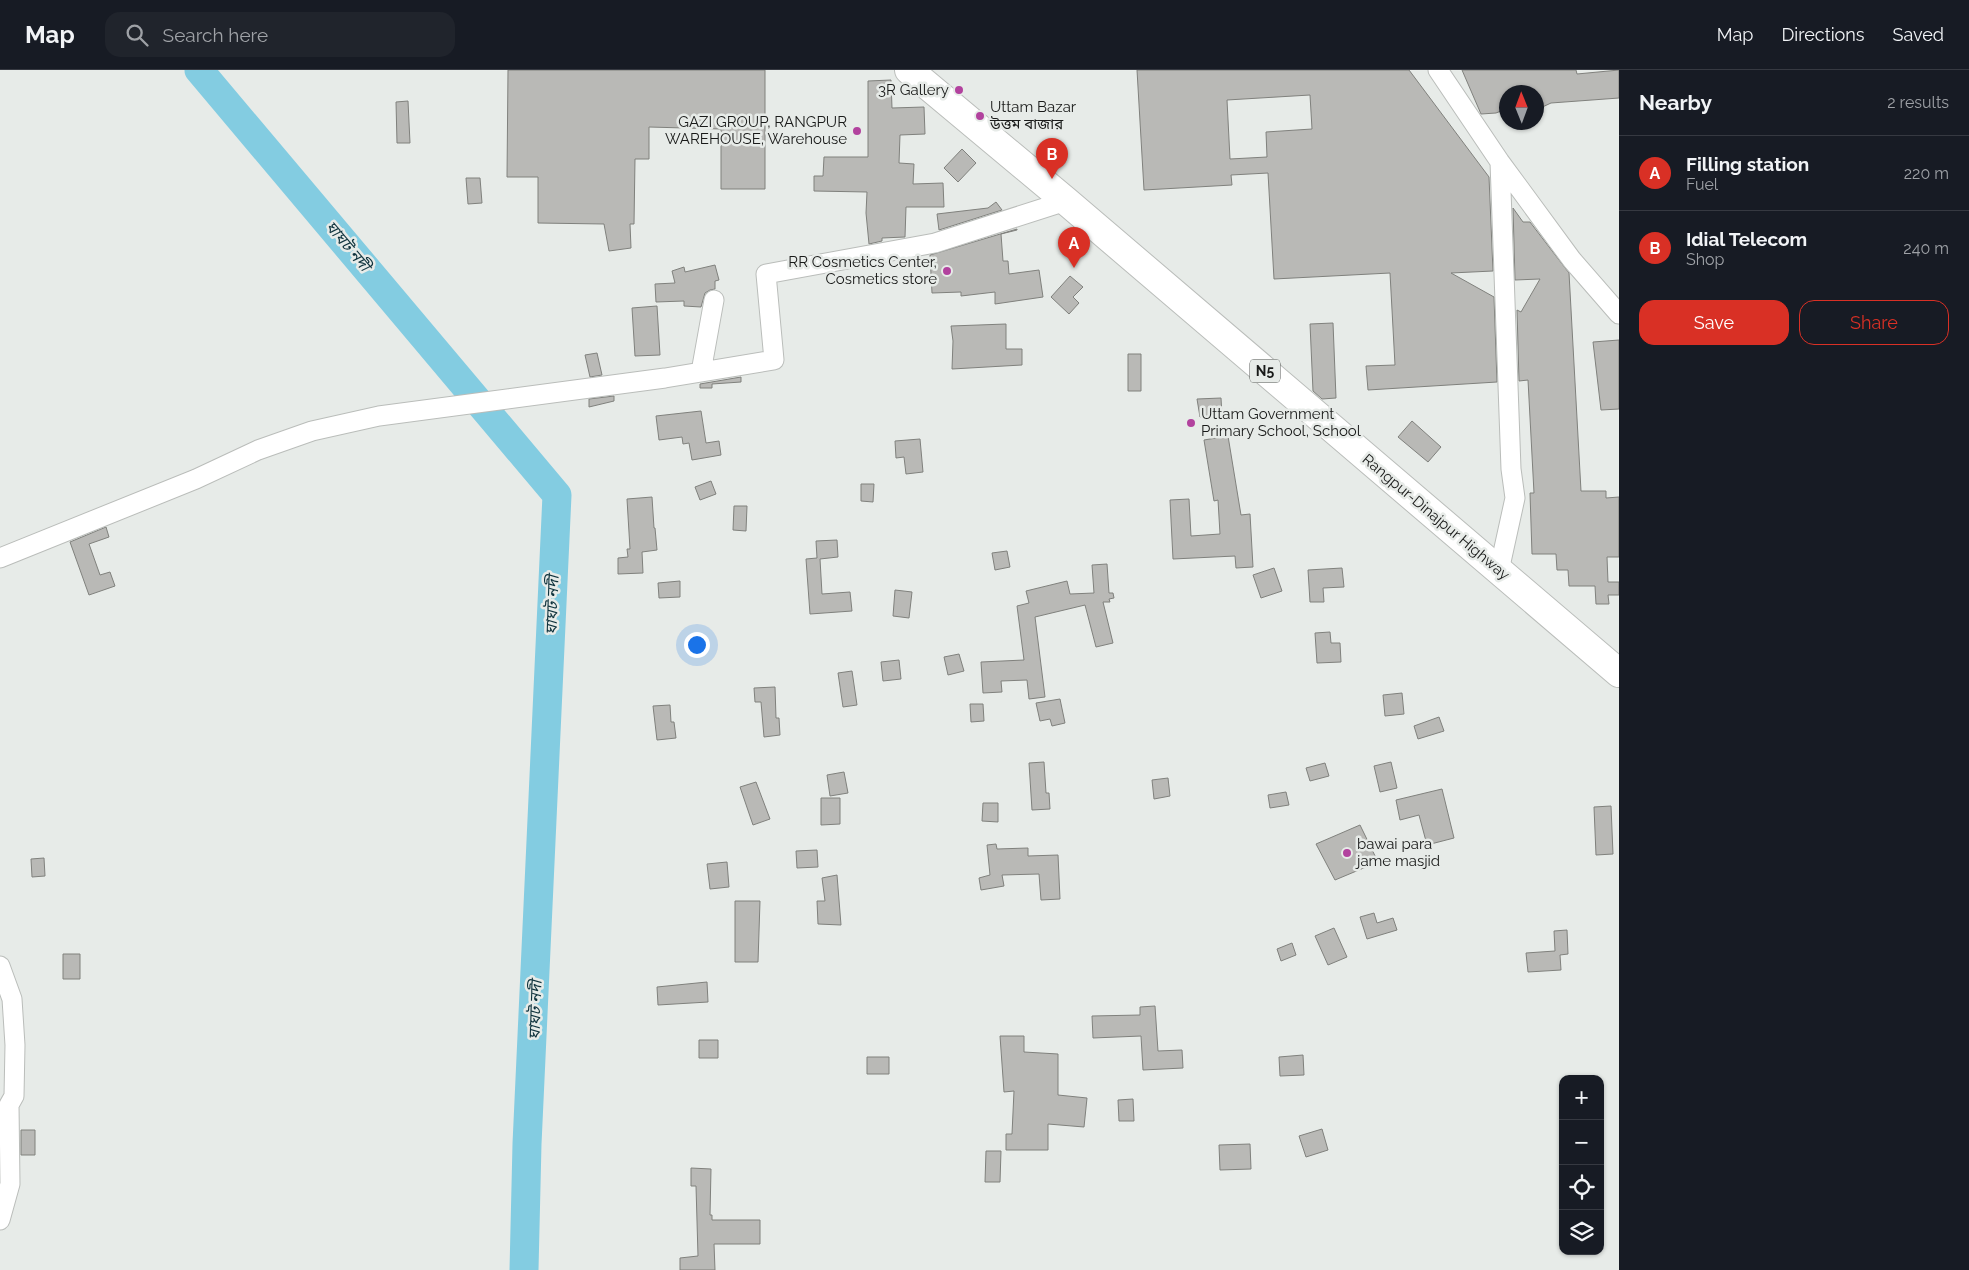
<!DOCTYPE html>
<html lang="en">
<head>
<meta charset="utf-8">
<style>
  body { margin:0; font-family:Raleway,"Noto Sans Bengali",sans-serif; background:#20242c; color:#f1f3f6 }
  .controls { position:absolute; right:15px; bottom:15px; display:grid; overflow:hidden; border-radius:10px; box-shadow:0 1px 4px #0004 }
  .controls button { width:45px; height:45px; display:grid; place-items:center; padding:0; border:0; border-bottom:1px solid #363941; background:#171b24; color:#f1f3f6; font:25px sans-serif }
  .compass { position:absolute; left:1499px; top:15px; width:45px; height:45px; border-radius:50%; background:#171b24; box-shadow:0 1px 4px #0004; rotate:359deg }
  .you { position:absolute; left:696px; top:574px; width:18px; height:18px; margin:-12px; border:4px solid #fff; border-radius:50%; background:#1a73e8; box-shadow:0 0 0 8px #1a73e833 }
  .badge { display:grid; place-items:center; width:32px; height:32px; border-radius:50%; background:#d93025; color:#fff; font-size:16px; font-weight:700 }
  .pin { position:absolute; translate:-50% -41px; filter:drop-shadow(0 1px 2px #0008) }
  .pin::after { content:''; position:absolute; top:26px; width:18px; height:15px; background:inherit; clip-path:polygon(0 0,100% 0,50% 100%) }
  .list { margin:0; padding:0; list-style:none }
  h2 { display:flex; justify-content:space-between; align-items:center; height:65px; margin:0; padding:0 20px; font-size:21px }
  h2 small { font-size:16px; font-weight:400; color:#9ea1a6 }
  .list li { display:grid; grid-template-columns:32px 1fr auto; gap:15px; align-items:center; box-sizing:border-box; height:75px; padding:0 20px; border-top:1px solid #363941 }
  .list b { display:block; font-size:19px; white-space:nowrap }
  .list p { margin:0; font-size:16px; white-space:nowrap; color:#9ea1a6 }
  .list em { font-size:16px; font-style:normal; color:#9ea1a6 }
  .actions { display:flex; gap:10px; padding:15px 20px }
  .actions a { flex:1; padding:11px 0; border:1px solid #d93025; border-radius:15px; text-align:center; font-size:18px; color:#d93025 }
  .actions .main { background:#d93025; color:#fff }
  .icon { flex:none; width:28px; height:28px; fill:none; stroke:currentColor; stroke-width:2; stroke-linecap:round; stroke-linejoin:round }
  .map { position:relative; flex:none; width:1619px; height:1200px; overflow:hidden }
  header { display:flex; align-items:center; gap:30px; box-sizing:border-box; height:70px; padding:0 25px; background:#171b24; border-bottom:1px solid #363941 }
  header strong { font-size:24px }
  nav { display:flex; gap:28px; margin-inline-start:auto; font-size:18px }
  .search { width:350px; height:45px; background:#20242c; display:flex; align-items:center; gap:12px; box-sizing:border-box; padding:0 18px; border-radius:15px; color:#9ea1a6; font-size:19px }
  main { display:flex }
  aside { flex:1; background:#171b24 }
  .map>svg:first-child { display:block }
</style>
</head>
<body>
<header>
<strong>Map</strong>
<div class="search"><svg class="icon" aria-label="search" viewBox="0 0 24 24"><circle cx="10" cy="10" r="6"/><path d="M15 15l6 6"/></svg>Search here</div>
<nav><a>Map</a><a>Directions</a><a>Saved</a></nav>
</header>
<main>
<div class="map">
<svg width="1619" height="1200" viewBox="0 0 1619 1200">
  <rect width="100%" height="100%" fill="#e7ebe8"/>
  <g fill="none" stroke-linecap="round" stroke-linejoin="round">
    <path stroke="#83cce1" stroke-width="29" d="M199,0L557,425L527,1074L524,1200"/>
  </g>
  <path fill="#b9b9b6" stroke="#80817d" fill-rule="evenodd" d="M508,0H765V119H721V59L649,57V89H635L634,154H630L631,178L609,181L604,154L538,153V107H507Z
    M1137,0H1409L1489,107L1493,201L1451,203L1494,227L1497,312L1368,320L1366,296L1395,295L1390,203L1274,209L1268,103L1231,105L1232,115L1144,120ZM1310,25L1312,59L1266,62L1267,87L1230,89L1227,30Z
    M1462,0H1576L1577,4L1619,0V28L1551,33L1536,40V22H1506V39L1496,43L1481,44Z
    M891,10L892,38L924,37L925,64L900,65L899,93L914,94L913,114L943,113L944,137H906L905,167L882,168V171L869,174L866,143L867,122L814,121V106H823L824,87H868V11Z
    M408,31L410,73H397L396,32Z
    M962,79L976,93L958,112L944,98Z
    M466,108H480L482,133L468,134Z
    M996,132L1002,140L939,160L937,144L988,138Z
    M1513,138L1523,152H1530L1569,203L1581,421H1606V428L1619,427V487H1607L1608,512H1619V525H1608L1609,534H1596L1595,516H1569L1568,500H1557L1556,484H1532L1530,423H1534L1528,310L1519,311L1517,240L1521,242L1540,209L1515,210Z
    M1017,159V160L1001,164L1003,191H1008L1009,204L1039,200L1043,227L995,234V222L961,226V222L932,223L930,185Z
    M715,195L719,210L715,211V219L710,220L705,223L701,237L684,236V231L656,232L655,214L675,213L672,201L684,197L685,202Z
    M1070,206L1083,217L1073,227L1079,233L1069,244L1051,227Z
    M657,236L660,285L635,286L632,238Z
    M1333,253L1336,328L1322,329L1313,321L1310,254Z
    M1006,254V279H1022V295L952,299L953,271L951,256Z
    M1619,270V339L1601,340L1593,272Z
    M597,283L602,305L590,307L585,285Z
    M1128,284H1141V321H1128Z
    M741,307V312L712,314V318H700V314Z
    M614,326V331L589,337V329Z
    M1221,328L1222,346L1200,347L1197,329Z
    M701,341L706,373L719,371L721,385L692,390L689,373L683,374L682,367L659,370L656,346Z
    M1412,351L1441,377L1428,392L1398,367Z
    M1228,366L1241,445L1250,444L1253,497L1236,498L1235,486L1173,489L1170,430L1189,429L1191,466L1220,464L1218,430L1214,431L1204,370Z
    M920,369L923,402L906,404L904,387L896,388L895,371Z
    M711,411L716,424L700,430L695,417Z
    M861,414H874L873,432L861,431Z
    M652,427L654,458H655L657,480L642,482L643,503L618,504V488L628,487L627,479H630L627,429Z
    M734,436H747L746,461L733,460Z
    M106,457L109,467L89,474L100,505L110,502L115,516L89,525L70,472Z
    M837,470L838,487L820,489L822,524L850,522L852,541L810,544L806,489L817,488L816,471Z
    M1007,481L1010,497L995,500L992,483Z
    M1107,494L1109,523H1113L1114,528L1109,529L1110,532H1103L1113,573L1096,577L1085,535L1035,547L1045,627L1029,629L1027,610L1001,611L1002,622L983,623L981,592L1024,590L1017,536L1029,533L1026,521L1067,511L1070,524L1094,523L1092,495Z
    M1274,498L1282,521L1261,528L1253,505Z
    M1342,498L1344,517L1323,518L1324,532H1310L1308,500Z
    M680,511V527L659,528L658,513Z
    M895,520L912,522L909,548L893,546Z
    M1330,562L1331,573H1340L1341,592L1317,593L1315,563Z
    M959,584L964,601L948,605L944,587Z
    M899,590L901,609L883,611L881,592Z
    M852,601L857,635L843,637L838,603Z
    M775,617L776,648H779L780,665L764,667L761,632H755L754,618Z
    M1402,623L1404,644L1385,646L1383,625Z
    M1060,629L1065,653L1052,656L1050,649L1040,651L1036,633Z
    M970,634H983L984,651L971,652Z
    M670,635L671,652H674L676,668L657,670L653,636Z
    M1439,647L1444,661L1418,669L1414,656Z
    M1044,692L1046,723H1049L1050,739L1032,740L1029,693Z
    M1391,692L1397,718L1380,722L1374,696Z
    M1325,693L1329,706L1310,711L1306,698Z
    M844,702L848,723L830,726L827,705Z
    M1168,708L1170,726L1154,729L1152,710Z
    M756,712L770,749L753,755L740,717Z
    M1442,719L1454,768L1427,775L1419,745L1400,750L1396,730Z
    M1286,722L1289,735L1270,738L1268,725Z
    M821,728H840V754L821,755Z
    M983,733H998V752L982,751Z
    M1611,736L1613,784L1596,785L1594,737Z
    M1360,755L1378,792L1335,810L1316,774Z
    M996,774L997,779L1028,778V786L1058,785L1060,829L1041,830L1039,804L1002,805L1004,816L981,820L979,808L990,805L987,775Z
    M817,780L818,797L797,798L796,781Z
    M44,788L45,806L32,807L31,789Z
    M727,792L729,817L710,819L707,794Z
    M837,805L841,855L818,854L817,831H825L822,808Z
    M735,831H760L758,892H735Z
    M1374,843L1377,853L1393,848L1397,860L1367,869L1360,847Z
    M1334,858L1347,887L1328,895L1315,866Z
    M1567,860L1568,884L1560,885L1561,900L1528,902L1526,883L1555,881L1554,861Z
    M1292,873L1296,885L1281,891L1277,879Z
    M63,884H80V909H63Z
    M707,912L708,932L658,935L657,917Z
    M1155,936L1158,981L1182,980L1183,998L1143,1000L1141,966L1093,968L1092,946L1140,945V937Z
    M1000,966H1024V982L1058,984V1025L1087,1028L1084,1057L1048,1054V1080H1006V1064H1012L1014,1021L1004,1022Z
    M699,970H718V988H699Z
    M1303,985L1304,1005L1280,1006L1279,987Z
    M867,987H889V1004H867Z
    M1133,1029L1134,1051H1119L1118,1030Z
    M1322,1059L1328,1080L1306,1087L1299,1066Z
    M21,1060H35V1085H21Z
    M1250,1074L1251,1099L1220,1100L1219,1075Z
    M986,1081H1001L1000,1112H985Z
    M691,1098L711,1099L710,1145H712V1150H760V1174H714L715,1200H680V1188L698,1186L696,1116H691Z"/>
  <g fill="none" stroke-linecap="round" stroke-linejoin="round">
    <g stroke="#babdba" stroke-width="21">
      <path id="street" d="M1438,0L1500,92L1572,190L1619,244
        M701,302L714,230
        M0,488L196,409L258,380L312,361L379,346L665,308L774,290L766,204L935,173L1066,131
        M1499,501L1515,428L1511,399L1500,92
        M0,896L12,929L15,975L14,1026L9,1035L10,1114L0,1150"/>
    </g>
    <g stroke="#babdba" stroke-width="30">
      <path id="highway" d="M909,0L1066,131L1619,603"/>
    </g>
    <use href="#street" stroke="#fff" stroke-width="19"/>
    <use href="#highway" stroke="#fff" stroke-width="28"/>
  </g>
  <g fill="#b2429e" stroke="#e7ebe8" stroke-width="2">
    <circle cx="959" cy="20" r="5"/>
    <circle cx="980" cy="46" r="5"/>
    <circle cx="857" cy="61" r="5"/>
    <circle cx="947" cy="201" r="5"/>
    <circle cx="1191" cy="353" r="5"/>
    <circle cx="1347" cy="783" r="5"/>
  </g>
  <g text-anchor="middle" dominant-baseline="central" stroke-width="5" stroke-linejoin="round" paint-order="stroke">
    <rect fill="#e7ebe8" stroke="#575957" stroke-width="1" x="1250" y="289.5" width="30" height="23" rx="4"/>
    <g font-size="14" font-weight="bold" fill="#191a19">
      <text x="1265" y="301">N5</text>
    </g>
    <g font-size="15" fill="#191a19" stroke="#e7ebe8" text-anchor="end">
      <text x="949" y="20">3R Gallery</text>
      <text x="990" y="37" text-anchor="start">Uttam Bazar<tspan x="990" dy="17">উত্তম বাজার</tspan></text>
      <text x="847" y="52">GAZI GROUP, RANGPUR<tspan x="847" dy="17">WAREHOUSE, Warehouse</tspan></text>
      <text x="937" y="192">RR Cosmetics Center,<tspan x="937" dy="17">Cosmetics store</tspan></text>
      <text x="1201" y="344" text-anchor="start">Uttam Government<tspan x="1201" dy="17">Primary School, School</tspan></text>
      <text x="1357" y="774" text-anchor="start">bawai para<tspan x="1357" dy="17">jame masjid</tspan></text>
    </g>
    <g font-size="15" fill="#191a19" stroke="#e7ebe8">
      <text transform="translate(1436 447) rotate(40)">Rangpur-Dinajpur Highway</text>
    </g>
    <g font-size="16" font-style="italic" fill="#0e323c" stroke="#e7ebe8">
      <text transform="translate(348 176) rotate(50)">ঘাঘট নদী</text>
      <text transform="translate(552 535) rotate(-88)">ঘাঘট নদী</text>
      <text transform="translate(535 940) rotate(-88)">ঘাঘট নদী</text>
    </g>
  </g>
</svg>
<div class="controls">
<button>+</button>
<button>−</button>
<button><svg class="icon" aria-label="locate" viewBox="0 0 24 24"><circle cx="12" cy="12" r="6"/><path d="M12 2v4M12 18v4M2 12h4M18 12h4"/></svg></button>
<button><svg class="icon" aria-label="layers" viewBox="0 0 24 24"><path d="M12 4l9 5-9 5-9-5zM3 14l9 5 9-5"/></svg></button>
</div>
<svg class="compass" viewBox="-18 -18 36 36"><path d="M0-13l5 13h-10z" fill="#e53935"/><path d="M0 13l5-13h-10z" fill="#9ea1a6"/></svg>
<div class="you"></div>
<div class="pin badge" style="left:1074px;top:198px">A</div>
<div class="pin badge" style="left:1052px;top:109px">B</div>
</div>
<aside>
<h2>Nearby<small>2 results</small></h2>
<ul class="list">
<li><span class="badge">A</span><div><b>Filling station</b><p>Fuel</p></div><em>220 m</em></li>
<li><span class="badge">B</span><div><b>Idial Telecom</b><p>Shop</p></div><em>240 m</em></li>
</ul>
<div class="actions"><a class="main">Save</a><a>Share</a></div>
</aside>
</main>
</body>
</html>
